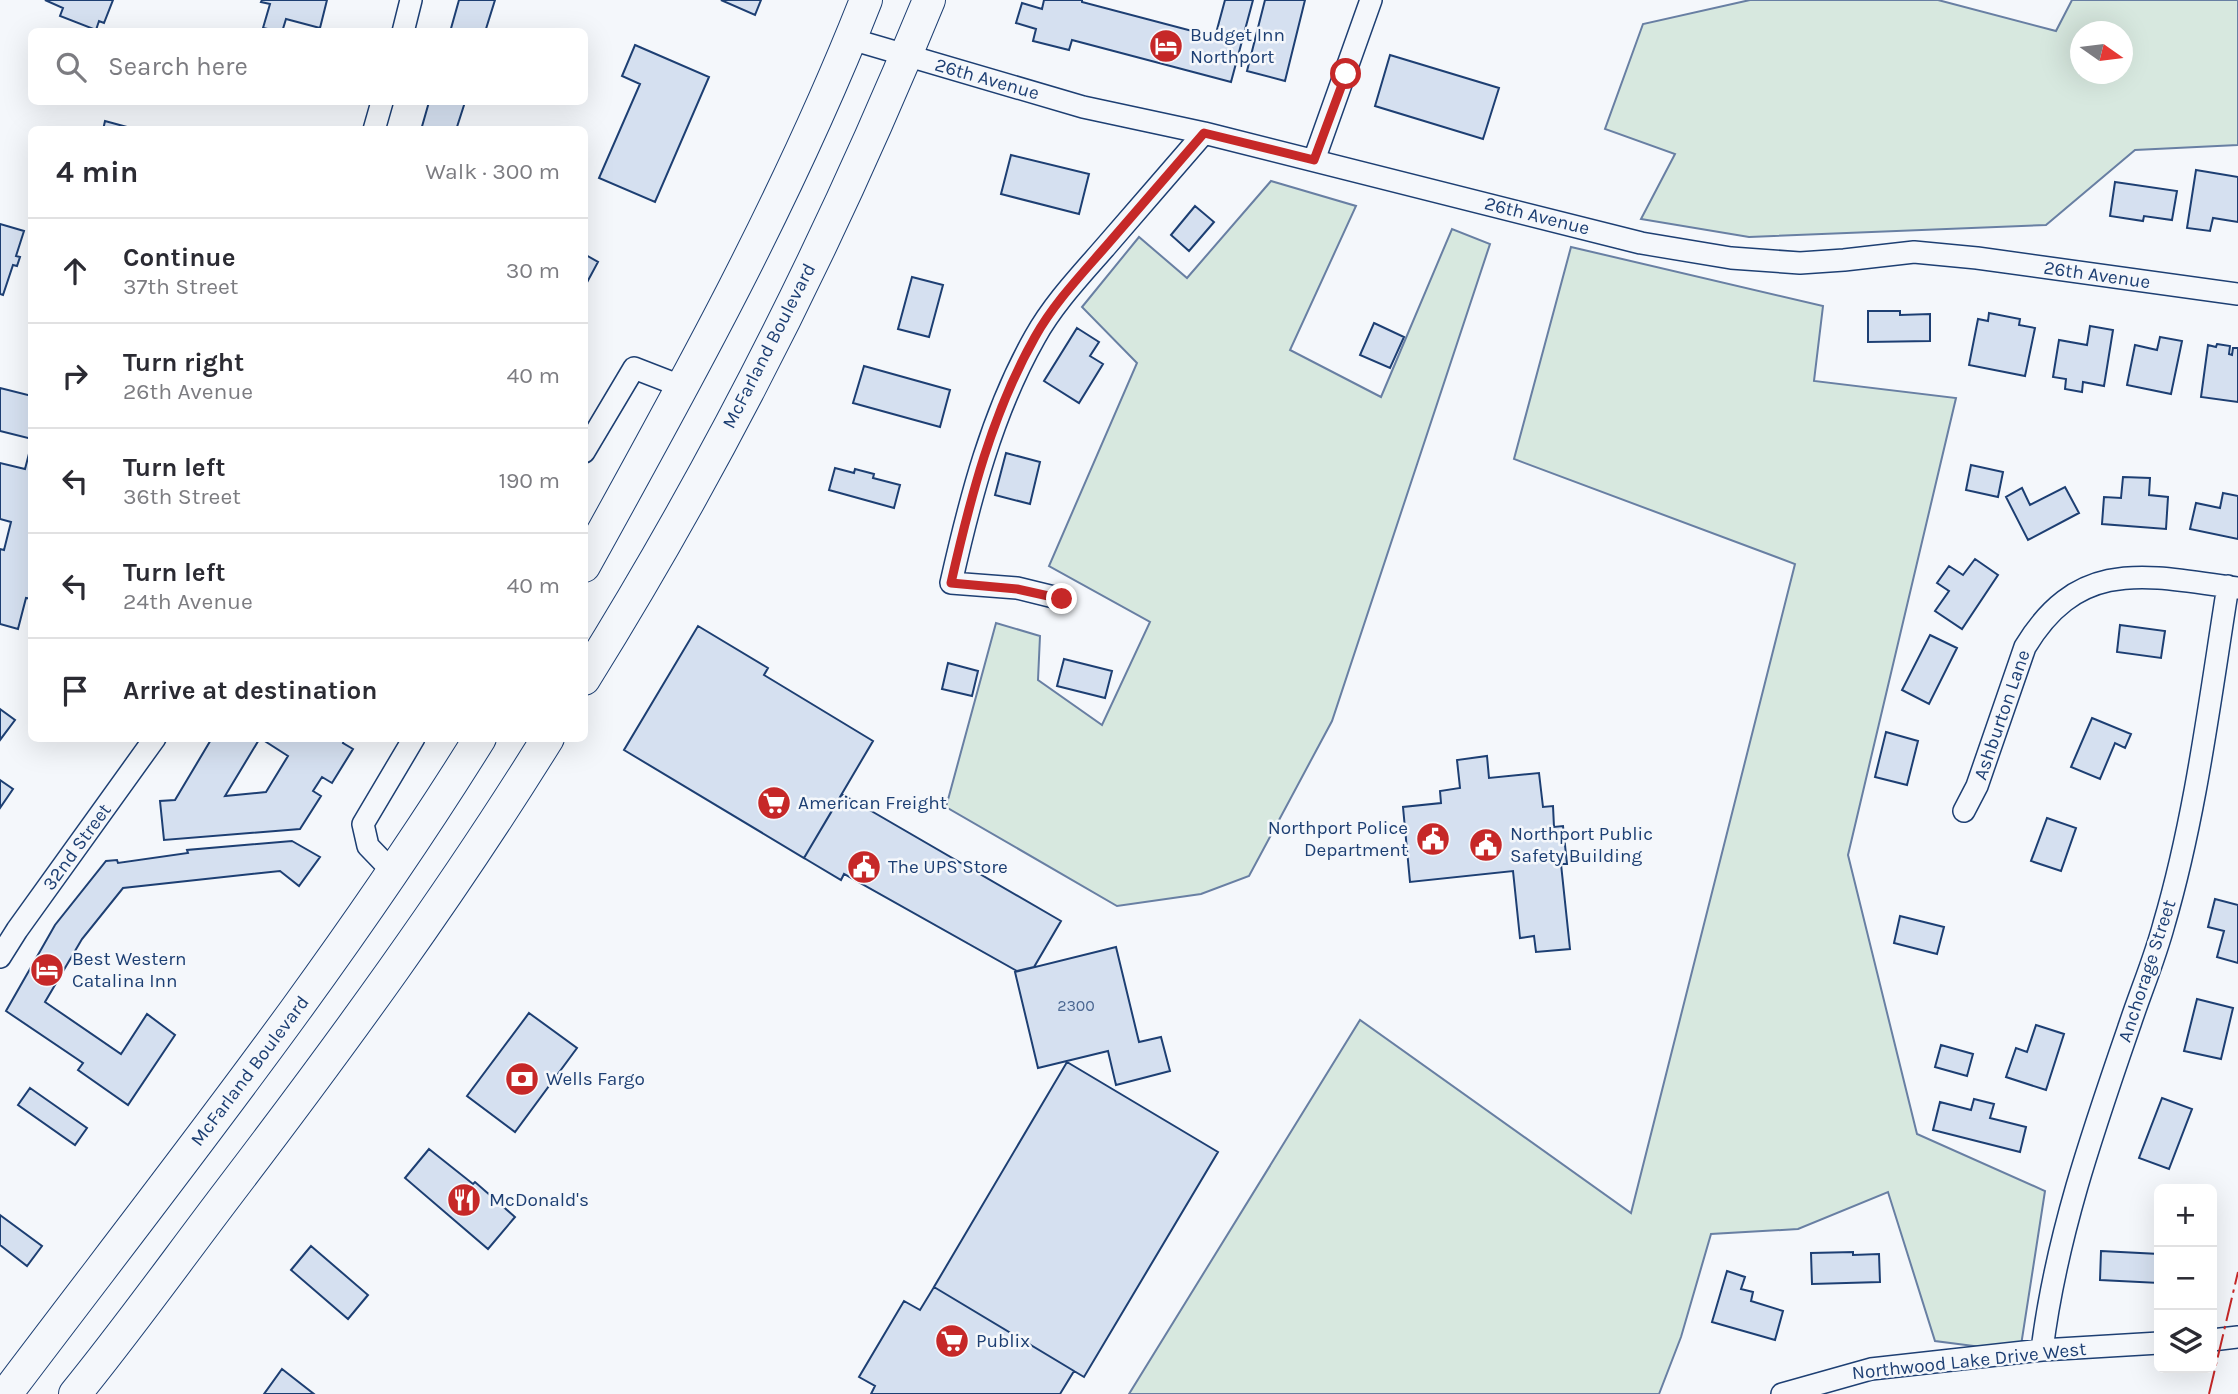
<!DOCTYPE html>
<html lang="en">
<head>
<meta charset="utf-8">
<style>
  body { margin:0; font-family:Karla,sans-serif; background:#f7f7f7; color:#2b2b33 }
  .controls { position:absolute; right:21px; bottom:21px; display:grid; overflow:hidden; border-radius:10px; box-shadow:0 7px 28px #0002 }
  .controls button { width:63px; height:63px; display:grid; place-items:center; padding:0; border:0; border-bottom:2px solid #e1e1e2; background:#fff; color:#2b2b33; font:35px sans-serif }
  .compass { position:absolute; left:2070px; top:21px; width:63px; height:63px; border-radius:50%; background:#fff; box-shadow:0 7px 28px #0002; rotate:104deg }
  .stop { position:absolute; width:21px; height:21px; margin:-16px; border:5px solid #c62828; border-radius:50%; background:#fff }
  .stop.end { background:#c62828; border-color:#fff; box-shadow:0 2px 7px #0008 }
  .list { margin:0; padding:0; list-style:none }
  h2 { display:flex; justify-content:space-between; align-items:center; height:91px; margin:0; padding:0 28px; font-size:30px }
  h2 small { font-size:23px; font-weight:400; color:#7c7c81 }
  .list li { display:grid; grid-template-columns:46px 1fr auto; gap:21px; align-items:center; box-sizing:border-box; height:105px; padding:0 28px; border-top:2px solid #e1e1e2 }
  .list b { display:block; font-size:26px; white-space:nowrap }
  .list p { margin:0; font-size:23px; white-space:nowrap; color:#7c7c81 }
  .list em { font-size:23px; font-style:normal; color:#7c7c81 }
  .icon { flex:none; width:38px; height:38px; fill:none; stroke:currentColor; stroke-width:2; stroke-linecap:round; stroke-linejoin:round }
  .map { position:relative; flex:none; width:2238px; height:1394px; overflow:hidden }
  .search { position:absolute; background:#fff; box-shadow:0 7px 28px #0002; left:28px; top:28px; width:560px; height:77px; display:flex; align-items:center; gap:18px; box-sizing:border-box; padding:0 24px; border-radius:10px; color:#7c7c81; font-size:26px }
  .panel { position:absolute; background:#fff; box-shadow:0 7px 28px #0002; left:28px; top:126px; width:560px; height:616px; border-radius:10px }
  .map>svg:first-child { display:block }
</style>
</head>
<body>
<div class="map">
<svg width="2238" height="1394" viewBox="0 0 2238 1394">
  <rect width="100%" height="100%" fill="#f4f7fb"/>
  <path fill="#d7e8df" stroke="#687fa3" stroke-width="2" fill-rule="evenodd" d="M1750,0H1938L2056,31L2072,0H2238V145L2135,150L2046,225L1749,237L1641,219L1675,154L1605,129L1643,24ZM2080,32H2122V74H2080Z
    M1271,181L1356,206L1290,350L1381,397L1452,229L1490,244L1332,721L1249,876L1201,894L1117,906L946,807L996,623L1040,636L1038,680L1102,725L1150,622L1049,566L1137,363L1082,307L1139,237L1187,278Z
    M1571,247L1823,306L1814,381L1956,398L1848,855L1917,1134L2045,1191L2020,1352L1935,1341L1888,1192L1798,1229L1711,1234L1681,1337L1659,1394H1129L1360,1020L1631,1213L1795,564L1514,459Z"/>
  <path fill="#d5e0f0" stroke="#1d3f73" stroke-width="2" d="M45,0H113L104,23L99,21L96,30L60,16L63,8Z
    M262,0H327L320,28L286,19L282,32L263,28L270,4L261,2Z
    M459,0H495L485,32H450Z
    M721,0H761L755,15Z
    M1044,0H1082V2L1215,37L1225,0H1253L1231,82L1072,40L1069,50L1033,41L1036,29L1016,23L1022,3L1042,9Z
    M1265,0H1305L1285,81L1247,71Z
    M635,45L709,77L655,202L599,178L640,84L622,76Z
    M1390,55L1499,88L1483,139L1375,106Z
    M429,102H465L456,130H421Z
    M105,121L138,130H103Z
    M1011,155L1089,174L1079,214L1001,194Z
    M2196,170L2238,177V222L2213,218L2210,231L2187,228Z
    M2115,182L2177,191L2172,220L2144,216L2143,221L2110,216Z
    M1195,206L1214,222L1189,251L1171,235Z
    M0,224L24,231L16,256L20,257L17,266L13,265L3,295L0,294Z
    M584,254L598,262L584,288Z
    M912,277L943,285L929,337L898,329Z
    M1868,311H1900V315L1930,314V341L1868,342Z
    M1989,313L2020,319L2019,325L2035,328L2025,376L1969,365L1978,319L1988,321Z
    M1374,323L1404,337L1390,368L1360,355Z
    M2090,326L2113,330L2104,386L2083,382L2082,392L2065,389L2066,379L2053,377L2059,340L2087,345Z
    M1077,328L1099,342L1090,356L1103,364L1079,403L1044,381Z
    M2160,337L2182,341L2171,394L2127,385L2135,345L2157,350Z
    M2217,344L2230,346L2229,354L2232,355L2233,348H2238V402L2201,397L2208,345L2216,347Z
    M864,366L950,390L940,427L853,403Z
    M0,388L32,396V439L0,431Z
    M32,442V599L26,598L18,629L0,624V549L4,550L11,522L0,519V463L25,469Z
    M1006,453L1040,462L1030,504L995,495Z
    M1971,465L2003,472L1998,497L1966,490Z
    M835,468L854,473L855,469L874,474L873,478L900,485L894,508L829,490Z
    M2123,477L2150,478L2149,495L2168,497L2166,529L2102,524L2104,497L2121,498Z
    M2065,487L2079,513L2028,540L2006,497L2022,488L2030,505Z
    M2223,493L2238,496V539L2190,529L2196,503L2220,508Z
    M1975,559L1998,575L1962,629L1935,611L1949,591L1937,583L1949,566L1963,575Z
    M2120,625L2165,631L2161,658L2117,652Z
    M698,626L768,668L764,675L873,741L804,858L624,750Z
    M1930,635L1957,648L1929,704L1902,690Z
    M1064,659L1112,671L1105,698L1057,686Z
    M948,663L978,671L972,696L942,689Z
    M0,709L15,720L0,740Z
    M2092,718L2131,734L2125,748L2115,743L2100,779L2071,767Z
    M1886,732L1918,741L1907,785L1875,777Z
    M212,738H260L225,796L266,792L288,756L260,738H345L343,743L353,749L332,783L322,777L313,791L321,796L300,829L164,840L160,801L175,800Z
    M1487,756L1489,778L1539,773L1543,807L1553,806L1554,827L1563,826L1567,864H1561L1570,949L1536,952L1534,936L1520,938L1513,871L1410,882L1403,807L1441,803L1440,791L1460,788L1457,760Z
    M0,780L13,789L0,808Z
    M842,794L1061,921L1034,967L1017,971L844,874L841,880L804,858Z
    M2047,818L2076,828L2061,871L2031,861Z
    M292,841L320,857L299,886L280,871L123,888L82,939L45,1002L121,1054L147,1014L175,1035L128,1105L78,1070L83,1063L6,1011L55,925L106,861L117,860L118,863L188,853L187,850Z
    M2215,899L2238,905V963L2217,957L2224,931L2208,927Z
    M1900,916L1944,927L1937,954L1894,943Z
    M1116,947L1139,1042L1161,1037L1170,1071L1116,1085L1108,1051L1038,1068L1015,972Z
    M2197,999L2233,1008L2221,1059L2184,1051Z
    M529,1013L577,1048L515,1132L467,1096Z
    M2036,1025L2064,1034L2046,1090L2006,1077L2016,1048L2027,1052Z
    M1941,1045L1973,1054L1967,1076L1935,1067Z
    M1067,1062L1218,1152L1084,1377L934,1287Z
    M30,1088L87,1128L75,1145L18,1105Z
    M2162,1098L2192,1109L2169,1169L2139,1158Z
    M1974,1099L1994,1104L1990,1118L2026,1127L2020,1152L1933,1130L1940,1102L1971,1110Z
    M429,1149L473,1184L475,1182L515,1217L488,1249L405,1178Z
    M0,1215L42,1246L27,1266L0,1245Z
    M311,1246L368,1295L348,1319L291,1270Z
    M2101,1251L2159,1254V1283L2100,1280Z
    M1853,1252V1255L1879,1254L1880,1282L1812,1284L1811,1253Z
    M1727,1271L1745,1277L1741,1289L1753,1292L1751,1301L1783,1311L1775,1340L1712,1322Z
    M934,1287L1074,1371L1060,1394H871L875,1386L859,1377L904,1301L920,1310Z
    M282,1369L314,1394H264Z"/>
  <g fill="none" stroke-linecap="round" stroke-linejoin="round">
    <g stroke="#1d3f73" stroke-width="24">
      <path id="minor" d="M403,32L411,0
        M851,39L1083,107L1204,133L1641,243L1731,258L1800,263L1844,260L1914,252L1977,258L2238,294
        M374,130L382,102
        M1314,160L1371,0
        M584,452L634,368L683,387
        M1062,599L1017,588L951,583C970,499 992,413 1035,337C1054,303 1081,275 1107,245C1139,208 1172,170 1204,133
        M1964,811L1977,786L2025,647C2080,556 2148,576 2238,588
        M393,872L368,846L363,824L414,738
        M0,957L17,930L155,738
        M2212,1340L2238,1337
        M2042,1350C2056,1237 2093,1131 2130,1024C2141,991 2155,958 2164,924C2196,815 2210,698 2228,586
        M1782,1394L1871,1369L2042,1350L2159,1343"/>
    </g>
    <g stroke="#1d3f73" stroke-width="34">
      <path id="highway" d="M584,566C686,382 789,196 866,0
        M584,679C718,464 833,235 929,0
        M6,1394C169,1178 337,968 480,738
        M75,1394C128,1329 178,1259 229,1192C341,1045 450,896 548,738"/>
    </g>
    <use href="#minor" stroke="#f4f7fb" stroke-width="21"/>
    <use href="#highway" stroke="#f4f7fb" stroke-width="32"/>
    <path stroke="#c62828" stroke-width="2" stroke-dasharray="24 5 3.5 5" stroke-linecap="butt" d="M2209,1394L2238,1272"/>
  </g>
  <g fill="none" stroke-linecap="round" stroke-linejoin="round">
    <path stroke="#c62828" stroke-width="9" d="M1062,599L1017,589L951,583C970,499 992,413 1035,337C1054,303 1081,275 1107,245C1139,208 1172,170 1204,133L1314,160L1346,74"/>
  </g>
  <defs>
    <g id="hotel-disc" transform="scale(1.75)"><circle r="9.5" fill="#c62828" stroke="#f4f7fb"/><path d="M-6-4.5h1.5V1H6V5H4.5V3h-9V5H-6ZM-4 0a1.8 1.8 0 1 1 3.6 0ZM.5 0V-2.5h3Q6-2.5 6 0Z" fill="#fff"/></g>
    <g id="supermarket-disc" transform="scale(1.75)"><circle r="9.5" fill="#c62828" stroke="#f4f7fb"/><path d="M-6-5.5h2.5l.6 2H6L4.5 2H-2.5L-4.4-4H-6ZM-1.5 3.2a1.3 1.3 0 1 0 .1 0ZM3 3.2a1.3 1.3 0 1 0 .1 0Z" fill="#fff"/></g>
    <g id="civic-disc" transform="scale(1.75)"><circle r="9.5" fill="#c62828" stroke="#f4f7fb"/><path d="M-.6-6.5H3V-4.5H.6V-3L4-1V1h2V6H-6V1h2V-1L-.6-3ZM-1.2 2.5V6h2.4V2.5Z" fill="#fff"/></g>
    <g id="bank-disc" transform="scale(1.75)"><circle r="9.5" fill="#c62828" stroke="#f4f7fb"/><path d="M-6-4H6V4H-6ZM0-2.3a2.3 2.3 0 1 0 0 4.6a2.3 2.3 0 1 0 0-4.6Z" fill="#fff"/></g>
    <g id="restaurant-disc" transform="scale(1.75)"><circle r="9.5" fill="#c62828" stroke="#f4f7fb"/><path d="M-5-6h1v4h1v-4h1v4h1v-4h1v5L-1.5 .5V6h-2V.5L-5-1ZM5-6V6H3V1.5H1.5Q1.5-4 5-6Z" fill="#fff"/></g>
  </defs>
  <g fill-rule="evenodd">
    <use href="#hotel-disc" x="1166" y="46"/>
    <use href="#supermarket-disc" x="774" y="803"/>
    <use href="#civic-disc" x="1433" y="839"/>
    <use href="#civic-disc" x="1486" y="845"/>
    <use href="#civic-disc" x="864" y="867"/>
    <use href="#hotel-disc" x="47" y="970"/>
    <use href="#bank-disc" x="522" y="1079"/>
    <use href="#restaurant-disc" x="464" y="1200"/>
    <use href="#supermarket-disc" x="952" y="1341"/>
  </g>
  <g text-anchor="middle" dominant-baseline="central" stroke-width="5" stroke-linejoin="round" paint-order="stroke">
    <g font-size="16" fill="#4b6792">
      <text x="1076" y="1005">2300</text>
    </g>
    <g font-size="19" fill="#1d3f73" stroke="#f4f7fb" text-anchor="start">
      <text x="1190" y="35">Budget Inn<tspan x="1190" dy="22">Northport</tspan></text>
      <text x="798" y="803">American Freight</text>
      <text x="1408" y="828" text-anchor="end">Northport Police<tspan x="1408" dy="22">Department</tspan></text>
      <text x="1510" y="834">Northport Public<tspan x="1510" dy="22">Safety Building</tspan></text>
      <text x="888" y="867">The UPS Store</text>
      <text x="72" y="959">Best Western<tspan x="72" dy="22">Catalina Inn</tspan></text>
      <text x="546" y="1079">Wells Fargo</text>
      <text x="489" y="1200">McDonald's</text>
      <text x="976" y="1341">Publix</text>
    </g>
    <g font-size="19" fill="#1d3f73" stroke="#f4f7fb">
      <text transform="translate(987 79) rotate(16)">26th Avenue</text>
      <text transform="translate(1537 216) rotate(14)">26th Avenue</text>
      <text transform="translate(2097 275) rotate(8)">26th Avenue</text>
      <text transform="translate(769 346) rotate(-63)">McFarland Boulevard</text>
      <text transform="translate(2002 715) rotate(-71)">Ashburton Lane</text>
      <text transform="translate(77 847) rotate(-54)">32nd Street</text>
      <text transform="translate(2147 971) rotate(-72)">Anchorage Street</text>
      <text transform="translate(250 1071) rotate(-53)">McFarland Boulevard</text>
      <text transform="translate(1969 1361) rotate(-6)">Northwood Lake Drive West</text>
    </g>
  </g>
</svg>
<div class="controls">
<button>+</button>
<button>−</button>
<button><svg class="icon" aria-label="layers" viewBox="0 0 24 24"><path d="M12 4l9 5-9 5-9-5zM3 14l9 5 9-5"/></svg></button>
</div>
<svg class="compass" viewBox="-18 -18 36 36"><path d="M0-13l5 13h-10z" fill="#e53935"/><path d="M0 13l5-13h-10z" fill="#7c7c81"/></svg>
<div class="stop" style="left:1346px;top:74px"></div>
<div class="stop end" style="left:1062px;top:599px"></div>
<div class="search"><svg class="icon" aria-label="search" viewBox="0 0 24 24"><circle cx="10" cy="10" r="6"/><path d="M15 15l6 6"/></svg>Search here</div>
<section class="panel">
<h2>4 min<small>Walk · 300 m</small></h2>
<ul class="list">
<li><svg class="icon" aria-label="ahead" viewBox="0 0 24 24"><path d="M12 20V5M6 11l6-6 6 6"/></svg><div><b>Continue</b><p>37th Street</p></div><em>30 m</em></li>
<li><svg class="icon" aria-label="right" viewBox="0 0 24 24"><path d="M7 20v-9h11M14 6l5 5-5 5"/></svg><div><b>Turn right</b><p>26th Avenue</p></div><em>40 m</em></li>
<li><svg class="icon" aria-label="left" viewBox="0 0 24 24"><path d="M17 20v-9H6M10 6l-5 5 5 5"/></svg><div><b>Turn left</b><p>36th Street</p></div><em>190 m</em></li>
<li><svg class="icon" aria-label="left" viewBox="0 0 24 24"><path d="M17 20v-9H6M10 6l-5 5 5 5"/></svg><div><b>Turn left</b><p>24th Avenue</p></div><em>40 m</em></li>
<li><svg class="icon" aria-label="arrive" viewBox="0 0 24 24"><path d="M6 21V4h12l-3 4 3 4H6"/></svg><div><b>Arrive at destination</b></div></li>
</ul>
</section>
</div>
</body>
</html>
